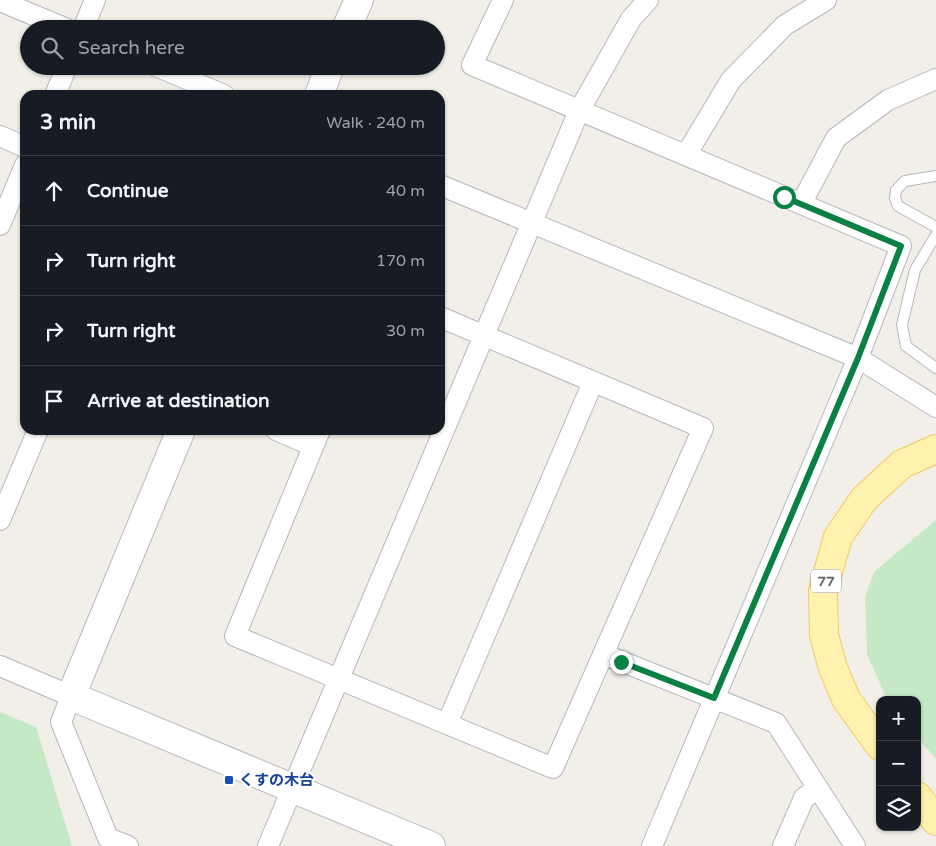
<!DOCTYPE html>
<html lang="en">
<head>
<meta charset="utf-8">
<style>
  body { margin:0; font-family:"Varela Round","Noto Sans JP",sans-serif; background:#20242c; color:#f1f3f6 }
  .controls { position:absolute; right:15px; bottom:15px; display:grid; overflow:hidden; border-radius:10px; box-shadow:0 1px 4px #0004 }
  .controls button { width:45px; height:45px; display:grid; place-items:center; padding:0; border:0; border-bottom:1px solid #363941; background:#171b24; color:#f1f3f6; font:25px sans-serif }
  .stop { position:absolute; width:15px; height:15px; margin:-11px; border:4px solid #0b8043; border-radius:50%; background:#fff }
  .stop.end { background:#0b8043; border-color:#fff; box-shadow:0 1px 5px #0008 }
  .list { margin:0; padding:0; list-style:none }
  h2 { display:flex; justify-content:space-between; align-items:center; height:65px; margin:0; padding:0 20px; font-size:21px }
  h2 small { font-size:16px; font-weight:400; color:#9ea1a6 }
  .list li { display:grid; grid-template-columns:32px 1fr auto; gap:15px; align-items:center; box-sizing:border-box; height:70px; padding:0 20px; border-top:1px solid #363941 }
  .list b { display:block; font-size:19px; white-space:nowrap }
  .list em { font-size:16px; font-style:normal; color:#9ea1a6 }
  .icon { flex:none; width:28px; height:28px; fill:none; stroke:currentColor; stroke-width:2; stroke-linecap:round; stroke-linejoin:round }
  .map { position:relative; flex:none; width:936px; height:846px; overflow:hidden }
  .search { position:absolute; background:#171b24; box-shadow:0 1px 4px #0004; left:20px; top:20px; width:425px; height:55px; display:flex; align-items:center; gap:12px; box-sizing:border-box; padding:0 18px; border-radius:28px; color:#9ea1a6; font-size:19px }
  .panel { position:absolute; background:#171b24; box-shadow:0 1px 4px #0004; left:20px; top:90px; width:425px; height:345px; border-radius:15px }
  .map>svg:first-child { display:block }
</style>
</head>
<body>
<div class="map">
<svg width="936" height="846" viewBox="0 0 936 846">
  <rect width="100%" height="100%" fill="#f1efe8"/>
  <path fill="#c5e8c5" d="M936,520V759L917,737V700H887L867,654L865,596L875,571Z
    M0,712L36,727L72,846H0Z"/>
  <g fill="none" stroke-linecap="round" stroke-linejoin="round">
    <g stroke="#b5b8bc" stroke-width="12">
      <path id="lane" d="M936,176L905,181L896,190L895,198L898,206L936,227
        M936,235L915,270L902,325L906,346L936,368"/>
    </g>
    <g stroke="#b5b8bc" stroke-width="22">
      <path id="street" d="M503,0L472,65L901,246L858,358L652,846
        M0,1L67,29
        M83,29L95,0
        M156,66L224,95
        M55,95L67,66
        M0,136L25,147
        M686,155L731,80L785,25L826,0
        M440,185L858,358L936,407
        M801,204L836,138L888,100L936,79
        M0,225L25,165
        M276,430L313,446
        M320,430L235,636L553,768L703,428L440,317
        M0,520L38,430
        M603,654L776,723L855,846
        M0,666L71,696L61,722L108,838L128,846
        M447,724L593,382
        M268,846L579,111L631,19L648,0
        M783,846L804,798L818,788"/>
    </g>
    <g stroke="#b6babf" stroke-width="30">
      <path id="secondary" d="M346,29L359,0
        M319,95L330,66
        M181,430L71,696L431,846"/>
    </g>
    <g stroke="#f2c960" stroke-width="30">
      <path id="primary" d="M880,746L846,699L833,668L824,635L823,590L838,537L864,499L902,464L936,449
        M917,796L936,821"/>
    </g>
    <use href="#lane" stroke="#fff" stroke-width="10"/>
    <use href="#street" stroke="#fff" stroke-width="20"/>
    <use href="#secondary" stroke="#fff" stroke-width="28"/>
    <use href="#primary" stroke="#fff2af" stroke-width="28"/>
  </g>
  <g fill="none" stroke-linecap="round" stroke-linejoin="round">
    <path stroke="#0b8043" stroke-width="6" d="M621,662L714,698L858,358L901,246L784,197"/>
  </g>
  <rect fill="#1a4fb4" stroke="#fff" stroke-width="2" x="224" y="775" width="10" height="10" rx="2.5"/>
  <g text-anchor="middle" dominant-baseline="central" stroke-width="4.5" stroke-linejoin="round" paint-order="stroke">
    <rect fill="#fff" stroke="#8f9295" stroke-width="1" x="811" y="569.5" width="30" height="23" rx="4"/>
    <g font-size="14" font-weight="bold" fill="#5f6368">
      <text x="826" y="581">77</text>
    </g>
    <g font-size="15" font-weight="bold" fill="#164399" stroke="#fff" text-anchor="start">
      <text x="239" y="780">くすの木台</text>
    </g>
  </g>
</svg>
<div class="controls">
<button>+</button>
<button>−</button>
<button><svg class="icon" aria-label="layers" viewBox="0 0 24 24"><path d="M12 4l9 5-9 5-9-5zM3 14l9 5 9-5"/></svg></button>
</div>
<div class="stop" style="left:784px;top:197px"></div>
<div class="stop end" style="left:621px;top:662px"></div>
<div class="search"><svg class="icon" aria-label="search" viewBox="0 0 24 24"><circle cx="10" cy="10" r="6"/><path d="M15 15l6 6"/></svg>Search here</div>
<section class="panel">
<h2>3 min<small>Walk · 240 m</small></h2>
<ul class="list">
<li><svg class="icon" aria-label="ahead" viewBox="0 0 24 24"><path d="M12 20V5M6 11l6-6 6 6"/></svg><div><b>Continue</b></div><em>40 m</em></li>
<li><svg class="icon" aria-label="right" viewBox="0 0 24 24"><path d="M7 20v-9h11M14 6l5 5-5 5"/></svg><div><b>Turn right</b></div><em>170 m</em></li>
<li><svg class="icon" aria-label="right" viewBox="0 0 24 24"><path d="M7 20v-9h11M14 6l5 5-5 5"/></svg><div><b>Turn right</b></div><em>30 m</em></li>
<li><svg class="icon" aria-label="arrive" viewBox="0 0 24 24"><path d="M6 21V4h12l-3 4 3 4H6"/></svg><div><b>Arrive at destination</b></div></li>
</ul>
</section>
</div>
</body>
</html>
